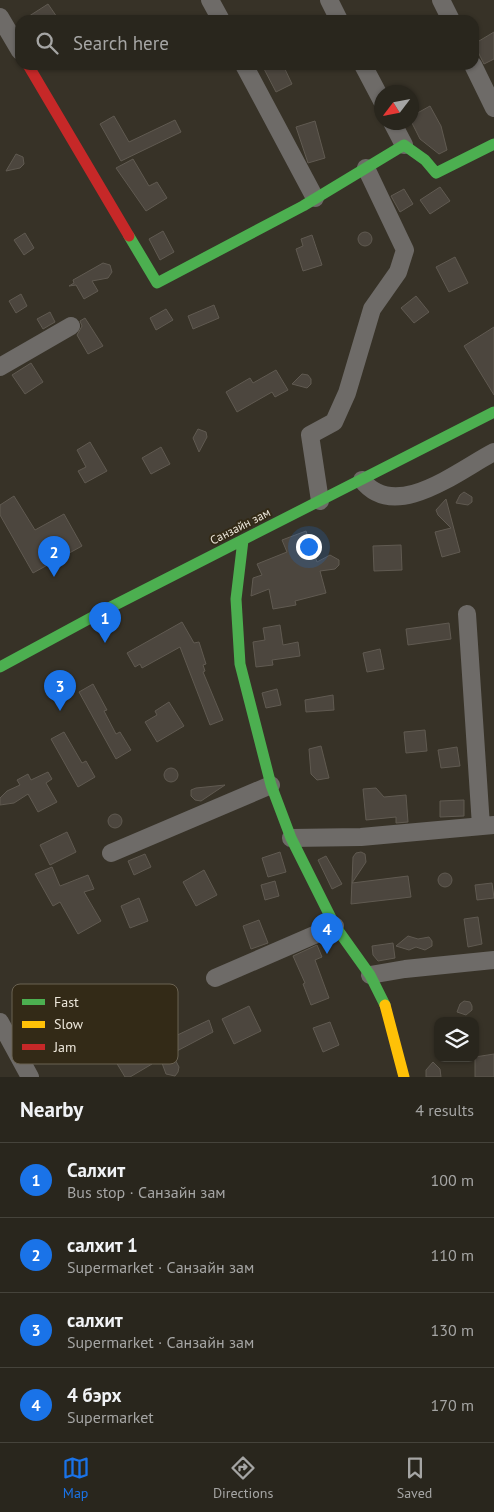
<!DOCTYPE html>
<html lang="en">
<head>
<meta charset="utf-8">
<style>
  body { margin:0; font-family:"PT Sans",sans-serif; background:#35322a; color:#f1f3f6 }
  .controls { position:absolute; right:15px; bottom:15px; display:grid; overflow:hidden; border-radius:10px; box-shadow:0 1px 4px #0004 }
  .controls button { width:45px; height:45px; display:grid; place-items:center; padding:0; border:0; border-bottom:1px solid #45433b; background:#29261d; color:#f1f3f6; font:25px sans-serif }
  .compass { position:absolute; left:374px; top:85px; width:45px; height:45px; border-radius:50%; background:#29261d; box-shadow:0 1px 4px #0004; rotate:238deg }
  .you { position:absolute; left:308px; top:546px; width:18px; height:18px; margin:-12px; border:4px solid #fff; border-radius:50%; background:#1a73e8; box-shadow:0 0 0 8px #1a73e833 }
  .badge { display:grid; place-items:center; width:32px; height:32px; border-radius:50%; background:#1a73e8; color:#fff; font-size:16px; font-weight:700 }
  .pin { position:absolute; translate:-50% -41px; filter:drop-shadow(0 1px 2px #0008) }
  .pin::after { content:''; position:absolute; top:26px; width:18px; height:15px; background:inherit; clip-path:polygon(0 0,100% 0,50% 100%) }
  .list { margin:0; padding:0; list-style:none }
  h2 { display:flex; justify-content:space-between; align-items:center; height:65px; margin:0; padding:0 20px; font-size:21px }
  h2 small { font-size:16px; font-weight:400; color:#a5a5a4 }
  .list li { display:grid; grid-template-columns:32px 1fr auto; gap:15px; align-items:center; box-sizing:border-box; height:75px; padding:0 20px; border-top:1px solid #45433b }
  .list b { display:block; font-size:19px; white-space:nowrap }
  .list p { margin:0; font-size:16px; white-space:nowrap; color:#a5a5a4 }
  .list em { font-size:16px; font-style:normal; color:#a5a5a4 }
  .icon { flex:none; width:28px; height:28px; fill:none; stroke:currentColor; stroke-width:2; stroke-linecap:round; stroke-linejoin:round }
  .map { position:relative; flex:none; width:494px; height:1077px; overflow:hidden }
  .search { position:absolute; background:#29261d; box-shadow:0 1px 4px #0004; left:15px; right:15px; top:15px; height:55px; display:flex; align-items:center; gap:12px; box-sizing:border-box; padding:0 18px; border-radius:15px; color:#a5a5a4; font-size:19px }
  .sheet { height:365px; background:#29261d }
  nav { display:flex; justify-content:space-around; align-items:center; box-sizing:border-box; height:70px; border-top:1px solid #45433b; background:#29261d; font-size:14px; color:#a5a5a4 }
  nav a { display:grid; justify-items:center; gap:2px }
  nav .on { color:#1a73e8 }
  .map>svg:first-child { display:block }
</style>
</head>
<body>
<div class="map">
<svg width="494" height="1077" viewBox="0 0 494 1077">
  <rect width="100%" height="100%" fill="#373227"/>
  <path fill="#4c463e" stroke="#605a51" d="M48,4L59,20H23Z
    M494,32V59L484,64L474,44Z
    M262,65H283L292,84L276,92Z
    M430,106L441,126L447,150L439,154L420,139L412,123V116Z
    M114,116L129,142L175,120L181,132L121,161L100,124Z
    M315,121L325,158L308,163L296,127Z
    M16,154L23,157L24,164L20,168L6,171Z
    M133,159L149,186L157,182L167,198L146,211L116,168Z
    M440,187L450,201L430,214L420,200Z
    M404,189L413,204L400,212L391,196Z
    M163,231L174,252L160,260L149,239Z
    M358 239a7 7 0 1 1 14 0a7 7 0 1 1-14 0Z
    M25,233L34,248L24,255L14,240Z
    M312,235L322,265L303,271L296,249L303,246L301,239Z
    M455,257L468,283L449,292L436,267Z
    M103,263L110,265L112,272L108,278L92,281L98,291L84,299L76,285L69,286L74,283L73,280Z
    M21,294L27,306L16,313L9,301Z
    M416,296L429,312L414,323L401,308Z
    M214,305L219,318L193,329L188,316Z
    M166,309L173,320L156,330L150,318Z
    M50,312L55,322L43,329L37,319Z
    M85,318L103,346L88,354L77,335L82,326L80,321Z
    M494,327V395L464,346Z
    M31,363L43,382L25,394L12,375Z
    M276,370L288,390L275,397L272,392L237,412L226,392L250,378L253,383Z
    M302,374L308,375L311,379V384L307,388L292,384Z
    M198,429L206,432L207,437L199,452L193,438Z
    M90,442L107,471L85,483L78,471L86,467L77,450Z
    M161,447L170,464L151,474L142,458Z
    M464,492L472,497V502L468,505L456,503L460,495Z
    M14,496L35,530L64,514L82,546L33,573L0,515V505Z
    M446,499L460,552L442,557L435,532L451,528L438,515L436,510Z
    M306,531L317,562L330,555L339,560V565L335,569L320,571L326,593L295,601L296,605L273,609L269,589L251,596L253,578L262,575L257,564L287,552L282,540Z
    M401,545L402,570L374,571L373,546Z
    M182,622L194,643L199,642L206,664L203,665L205,671L203,672L223,720L210,725L180,647L142,668L140,664L135,667L127,653Z
    M449,623L451,639L408,645L406,629Z
    M280,625L283,645L298,642L300,656L272,660L273,665L256,667L253,642L265,640L263,628Z
    M380,649L384,669L367,672L363,653Z
    M93,684L107,710L104,711L116,734L120,732L131,750L116,759L79,692Z
    M277,689L281,705L266,708L262,693Z
    M333,695L334,710L306,712L305,700Z
    M169,702L184,726L157,742L145,722L157,715L155,711Z
    M425,730L427,751L406,753L404,732Z
    M64,732L82,763L86,761L95,777L78,787L51,739Z
    M321,746L329,778L317,780L311,774L309,749Z
    M457,747L460,766L441,768L438,750Z
    M164 775a7 7 0 1 1 14 0a7 7 0 1 1-14 0Z
    M48,772L52,779L46,783L57,802L38,812L28,794L14,803L0,805V798L7,791L20,785L17,780L28,774L31,780Z
    M225,785L201,801L195,800L191,796V790L196,788Z
    M376,788L384,797L406,795L408,822L396,823V817L366,820L363,789Z
    M464,800V816L440,817V801Z
    M108 821a7 7 0 1 1 14 0a7 7 0 1 1-14 0Z
    M67,832L76,852L50,865L40,845Z
    M280,852L286,872L268,877L262,858Z
    M361,852L365,854L366,862L352,883L408,876L411,897L351,904L353,857L356,853Z
    M145,854L151,867L134,875L128,861Z
    M326,856L342,884L332,889L318,860Z
    M52,867L60,886L88,875L94,889L84,892L101,921L78,934L60,902L53,906L35,874Z
    M204,870L217,895L196,906L183,882Z
    M438 880a7 7 0 1 1 14 0a7 7 0 1 1-14 0Z
    M275,881L279,896L265,900L261,885Z
    M492,883L494,898L477,900L475,885Z
    M139,898L148,921L130,928L121,906Z
    M478,917L482,944L468,947L464,919Z
    M259,920L268,943L251,949L243,926Z
    M408,936L418,939L429,937L432,941V946L425,950L416,947L409,950L396,946Z
    M393,943L395,958L378,961L373,955L372,946Z
    M317,945L322,957L315,960L329,998L311,1005L303,984L305,983L293,956Z
    M464,1001L470,1002L472,1006V1010L466,1015L457,1012L460,1004Z
    M249,1006L261,1031L234,1044L222,1019Z
    M209,1020L213,1032L175,1052L169,1039Z
    M330,1022L339,1045L323,1052L313,1028Z
    M168,1046L179,1067L178,1072L175,1076L166,1074L158,1052Z
    M142,1048L152,1064L130,1077H125L113,1057L125,1050L127,1054Z
    M494,1054V1077H475V1057Z
    M433,1062L440,1069L441,1077H426V1070Z"/>
  <g fill="none" stroke-linecap="round" stroke-linejoin="round">
    <path stroke="#6e6b68" stroke-width="18" d="M210,0L221,20
      M329,0L339,20
      M441,0L451,20
      M0,17L20,51
      M244,65L315,198
      M363,65L382,101
      M473,65L494,108
      M392,122L404,145
      M0,367L71,326
      M362,480C395,523 459,470 494,452
      M320,501L310,435L334,422L347,393L372,309L398,272L405,250L366,168
      M467,614L481,826
      M291,838L361,837L494,825
      M111,853L271,785
      M370,975L405,969L494,960
      M215,978L335,926
      M0,1022L30,1077"/>
    <path stroke="#4caf50" stroke-width="11" d="M129,236L157,283L303,206L404,145L425,160L436,173L494,144
      M243,540L236,599L240,664L271,785L291,838L335,926L370,975L385,1005
      M0,667L109,608L494,412"/>
    <path stroke="#ffc107" stroke-width="11" d="M385,1005L404,1077"/>
    <path stroke="#c62828" stroke-width="11" d="M28,65L129,236"/>
  </g>
  <g text-anchor="middle" dominant-baseline="central" stroke-width="4" stroke-linejoin="round" paint-order="stroke">
    <g font-size="12" fill="#ece6da" stroke="#332a17">
      <text transform="translate(240 526) rotate(-27)">Санзайн зам</text>
    </g>
  </g>
  <rect x="12" y="984" width="166" height="80" rx="8" fill="#332a17" stroke="#6a6252" stroke-width="1"/>
  <rect x="22" y="999" width="23" height="6" fill="#4caf50"/>
  <rect x="22" y="1021" width="23" height="7" fill="#ffc107"/>
  <rect x="22" y="1044" width="23" height="6" fill="#c62828"/>
  <g font-size="14" fill="#ece6da">
    <text x="54" y="1007">Fast</text>
    <text x="54" y="1029">Slow</text>
    <text x="54" y="1052">Jam</text>
  </g>
</svg>
<div class="controls">
<button><svg class="icon" aria-label="layers" viewBox="0 0 24 24"><path d="M12 4l9 5-9 5-9-5zM3 14l9 5 9-5"/></svg></button>
</div>
<svg class="compass" viewBox="-18 -18 36 36"><path d="M0-13l5 13h-10z" fill="#e53935"/><path d="M0 13l5-13h-10z" fill="#a5a5a4"/></svg>
<div class="you"></div>
<div class="pin badge" style="left:105px;top:643px">1</div>
<div class="pin badge" style="left:54px;top:577px">2</div>
<div class="pin badge" style="left:60px;top:711px">3</div>
<div class="pin badge" style="left:327px;top:954px">4</div>
<div class="search"><svg class="icon" aria-label="search" viewBox="0 0 24 24"><circle cx="10" cy="10" r="6"/><path d="M15 15l6 6"/></svg>Search here</div>
</div>
<section class="sheet">
<h2>Nearby<small>4 results</small></h2>
<ul class="list">
<li><span class="badge">1</span><div><b>Салхит</b><p>Bus stop · Санзайн зам</p></div><em>100 m</em></li>
<li><span class="badge">2</span><div><b>салхит 1</b><p>Supermarket · Санзайн зам</p></div><em>110 m</em></li>
<li><span class="badge">3</span><div><b>салхит</b><p>Supermarket · Санзайн зам</p></div><em>130 m</em></li>
<li><span class="badge">4</span><div><b>4 бэрх</b><p>Supermarket</p></div><em>170 m</em></li>
</ul>
</section>
<nav>
<a class="on"><svg class="icon" aria-label="map" viewBox="0 0 24 24"><path d="M3 6l6-2 6 2 6-2v14l-6 2-6-2-6 2zM9 4v14M15 6v14"/></svg>Map</a>
<a><svg class="icon" aria-label="directions" viewBox="0 0 24 24"><path d="M12 3l9 9-9 9-9-9zM9 14v-3h6M13 9l2 2-2 2"/></svg>Directions</a>
<a><svg class="icon" aria-label="saved" viewBox="0 0 24 24"><path d="M7 4h10v16l-5-4-5 4z"/></svg>Saved</a>
</nav>
</body>
</html>
